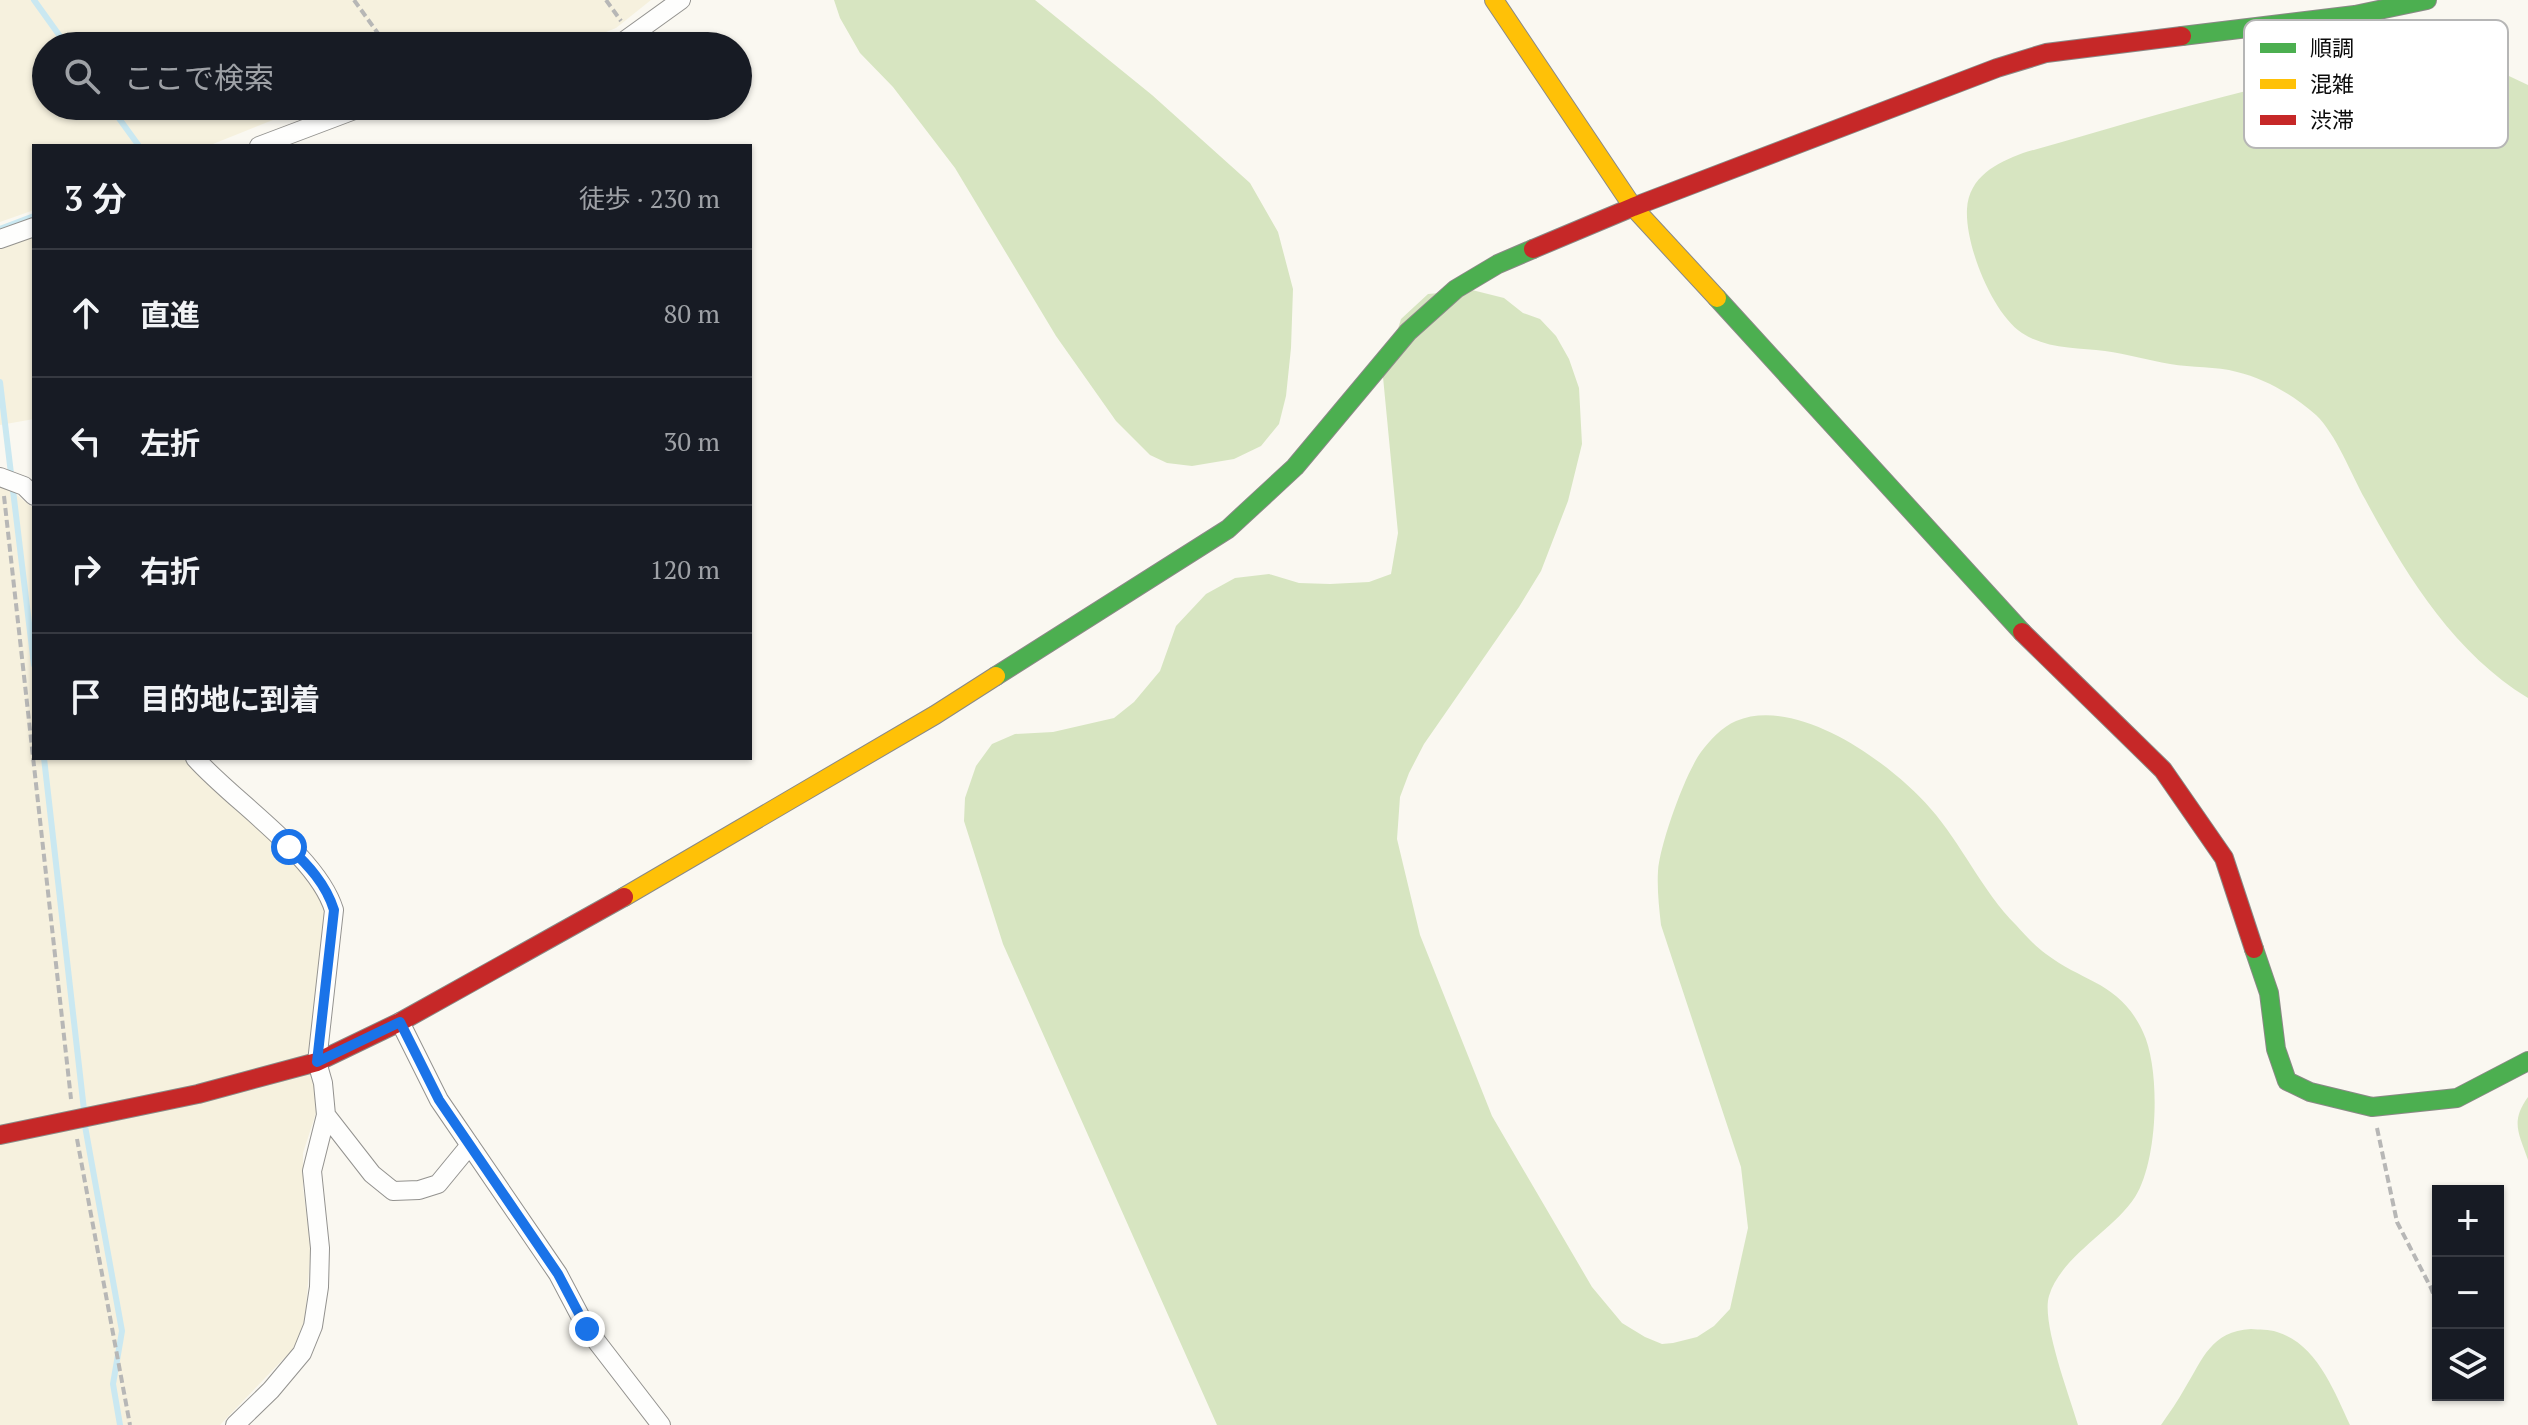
<!DOCTYPE html>
<html lang="ja">
<head>
<meta charset="utf-8">
<style>
  body { margin:0; font-family:"PT Serif","Noto Sans JP",serif; background:#242831; color:#f1f3f6 }
  .controls { position:absolute; right:24px; bottom:24px; display:grid; overflow:hidden; border-radius:0px; box-shadow:0 2px 6px #0004 }
  .controls button { width:72px; height:72px; display:grid; place-items:center; padding:0; border:0; border-bottom:2px solid #363941; background:#171b24; color:#f1f3f6; font:40px sans-serif }
  .stop { position:absolute; width:24px; height:24px; margin:-18px; border:6px solid #1a73e8; border-radius:50%; background:#fff }
  .stop.end { background:#1a73e8; border-color:#fff; box-shadow:0 2px 8px #0008 }
  .list { margin:0; padding:0; list-style:none }
  h2 { display:flex; justify-content:space-between; align-items:center; height:104px; margin:0; padding:0 32px; font-size:34px }
  h2 small { font-size:26px; font-weight:400; color:#9ea1a6 }
  .list li { display:grid; grid-template-columns:52px 1fr auto; gap:24px; align-items:center; box-sizing:border-box; height:128px; padding:0 32px; border-top:2px solid #363941 }
  .list b { display:block; font-size:30px; white-space:nowrap }
  .list em { font-size:26px; font-style:normal; color:#9ea1a6 }
  .icon { flex:none; width:44px; height:44px; fill:none; stroke:currentColor; stroke-width:2; stroke-linecap:round; stroke-linejoin:round }
  .map { position:relative; flex:none; width:2528px; height:1425px; overflow:hidden }
  .search { position:absolute; background:#171b24; box-shadow:0 2px 6px #0004; left:32px; top:32px; width:720px; height:88px; display:flex; align-items:center; gap:20px; box-sizing:border-box; padding:0 28px; border-radius:44px; color:#9ea1a6; font-size:30px }
  .panel { position:absolute; background:#171b24; box-shadow:0 2px 6px #0004; left:32px; top:144px; width:720px; height:616px; border-radius:0px }
  .map>svg:first-child { display:block }
</style>
</head>
<body>
<div class="map">
<svg width="2528" height="1425" viewBox="0 0 2528 1425">
  <rect width="100%" height="100%" fill="#faf8f1"/>
  <path fill="#f6f1de" d="M0,0H651L616,28L571,46H46V106H308L208,146H34V210L0,222Z
    M34,234V419L0,425V246Z
    M0,485L11,490L34,509V758H187L300,870L317,891L325,908L314,1078L316,1113L303,1153V1188L311,1246L305,1319L294,1348L220,1425H0Z"/>
  <path fill="#d7e5c1" d="M834,0H1035L1152,95L1250,183L1278,232L1293,289L1291,348L1286,396L1279,424L1261,446L1234,459L1192,466L1167,463L1150,455L1116,421L1056,336L955,168L893,87L860,53L840,18Z
    M2437,51H2456L2528,85V698C2453,652 2406,575 2365,499C2351,474 2336,434 2316,415C2293,395 2266,379 2237,372C2216,366 2192,368 2170,364C2148,360 2127,354 2105,351C2078,348 2046,349 2022,333C1992,313 1965,245 1967,209C1969,177 1996,163 2023,153C2159,114 2297,72 2437,51Z
    M1472,290L1504,298L1523,313L1540,319L1556,336L1569,359L1579,388L1582,444L1568,501L1541,571L1519,607L1424,744L1409,773L1400,797L1397,839L1420,935L1492,1116L1592,1287L1622,1323L1645,1337L1662,1344L1673,1343L1697,1337L1714,1326L1730,1309L1748,1228L1741,1167L1661,925C1659,907 1657,889 1658,871C1660,844 1685,774 1701,752C1710,740 1722,727 1736,721C1798,695 1892,764 1930,808C1962,844 1982,891 2016,925C2025,935 2035,946 2046,954C2084,983 2120,982 2143,1032C2161,1070 2158,1161 2135,1197C2113,1231 2061,1256 2049,1296C2041,1322 2070,1397 2078,1425H1217L1003,944L964,821L965,798L976,766L992,744L1015,734L1053,732L1114,718L1134,702L1160,671L1176,626L1206,594L1235,578L1269,574L1299,583L1330,584L1369,582L1391,574L1398,533L1383,377L1401,319L1428,294Z
    M2528,1097V1160C2519,1133 2510,1122 2528,1097Z
    M2251,1329C2259,1330 2269,1329 2277,1332C2317,1344 2334,1391 2350,1425H2161C2169,1413 2178,1401 2185,1388C2203,1359 2211,1331 2251,1329Z"/>
  <g fill="none" stroke-linecap="round" stroke-linejoin="round">
    <path stroke="#cae8f1" stroke-width="6" d="M34,0L67,46
      M110,106L139,146
      M0,229L34,216
      M0,382L34,665
      M44,758L84,1110
      M85,1126L122,1331L113,1384L120,1425"/>
    <g stroke="#93928f" stroke-width="20">
      <path id="street" d="M617,46L681,0
        M259,146L365,106
        M0,239L34,227
        M0,477L24,486L34,496
        M195,758C234,802 317,855 334,910L317,1062L323,1083L326,1115L312,1171L320,1248L319,1287L313,1326L302,1353L271,1390L235,1425
        M400,1022L439,1100L558,1274L587,1329L661,1425
        M326,1115L372,1174L393,1191L419,1190L438,1184L470,1145"/>
    </g>
    <g stroke="#8a8986" stroke-width="20">
      <path id="fast" d="M2182,36L2355,15L2427,0
        M1717,298L2022,632
        M996,676L1228,529L1295,467L1408,332L1456,289L1498,264L1533,249
        M2254,949L2269,993L2276,1049L2287,1081L2310,1092L2372,1107L2457,1098L2528,1061"/>
    </g>
    <g stroke="#8a8986" stroke-width="20">
      <path id="slow" d="M1494,0L1633,207L1717,298
        M624,897L935,715L996,676"/>
    </g>
    <g stroke="#8a8986" stroke-width="20">
      <path id="jam" d="M1533,249L1633,207L1997,68L2046,53L2182,36
        M2022,632L2163,770L2224,858L2254,949
        M0,1135L198,1094L317,1062L400,1022L624,897"/>
    </g>
    <path stroke="#b7b7b6" stroke-width="4" stroke-dasharray="8 4" stroke-linecap="butt" d="M354,0L387,46
      M606,0L621,21
      M4,496L71,1099
      M2377,1128L2397,1222L2431,1288L2438,1306
      M77,1139L130,1425"/>
    <use href="#street" stroke="#fefefd" stroke-width="18"/>
    <use href="#fast" stroke="#4caf50" stroke-width="18"/>
    <use href="#slow" stroke="#ffc107" stroke-width="18"/>
    <use href="#jam" stroke="#c62828" stroke-width="18"/>
  </g>
  <g fill="none" stroke-linecap="round" stroke-linejoin="round">
    <path stroke="#1a73e8" stroke-width="10" d="M289,847C308,865 326,884 334,910L317,1062L400,1022L439,1100L558,1274L587,1329"/>
  </g>
  <rect x="2244" y="20" width="264" height="128" rx="12" fill="#fff" stroke="#b6b6b6" stroke-width="2"/>
  <rect x="2260" y="43" width="36" height="10" fill="#4caf50"/>
  <rect x="2260" y="79" width="36" height="10" fill="#ffc107"/>
  <rect x="2260" y="115" width="36" height="10" fill="#c62828"/>
  <g font-size="22" fill="#0c0c0c">
    <text x="2310" y="56">順調</text>
    <text x="2310" y="92">混雑</text>
    <text x="2310" y="128">渋滞</text>
  </g>
</svg>
<div class="controls">
<button>+</button>
<button>−</button>
<button><svg class="icon" aria-label="layers" viewBox="0 0 24 24"><path d="M12 4l9 5-9 5-9-5zM3 14l9 5 9-5"/></svg></button>
</div>
<div class="stop" style="left:289px;top:847px"></div>
<div class="stop end" style="left:587px;top:1329px"></div>
<div class="search"><svg class="icon" aria-label="search" viewBox="0 0 24 24"><circle cx="10" cy="10" r="6"/><path d="M15 15l6 6"/></svg>ここで検索</div>
<section class="panel">
<h2>3 分<small>徒歩 · 230 m</small></h2>
<ul class="list">
<li><svg class="icon" aria-label="ahead" viewBox="0 0 24 24"><path d="M12 20V5M6 11l6-6 6 6"/></svg><div><b>直進</b></div><em>80 m</em></li>
<li><svg class="icon" aria-label="left" viewBox="0 0 24 24"><path d="M17 20v-9H6M10 6l-5 5 5 5"/></svg><div><b>左折</b></div><em>30 m</em></li>
<li><svg class="icon" aria-label="right" viewBox="0 0 24 24"><path d="M7 20v-9h11M14 6l5 5-5 5"/></svg><div><b>右折</b></div><em>120 m</em></li>
<li><svg class="icon" aria-label="arrive" viewBox="0 0 24 24"><path d="M6 21V4h12l-3 4 3 4H6"/></svg><div><b>目的地に到着</b></div></li>
</ul>
</section>
</div>
</body>
</html>
